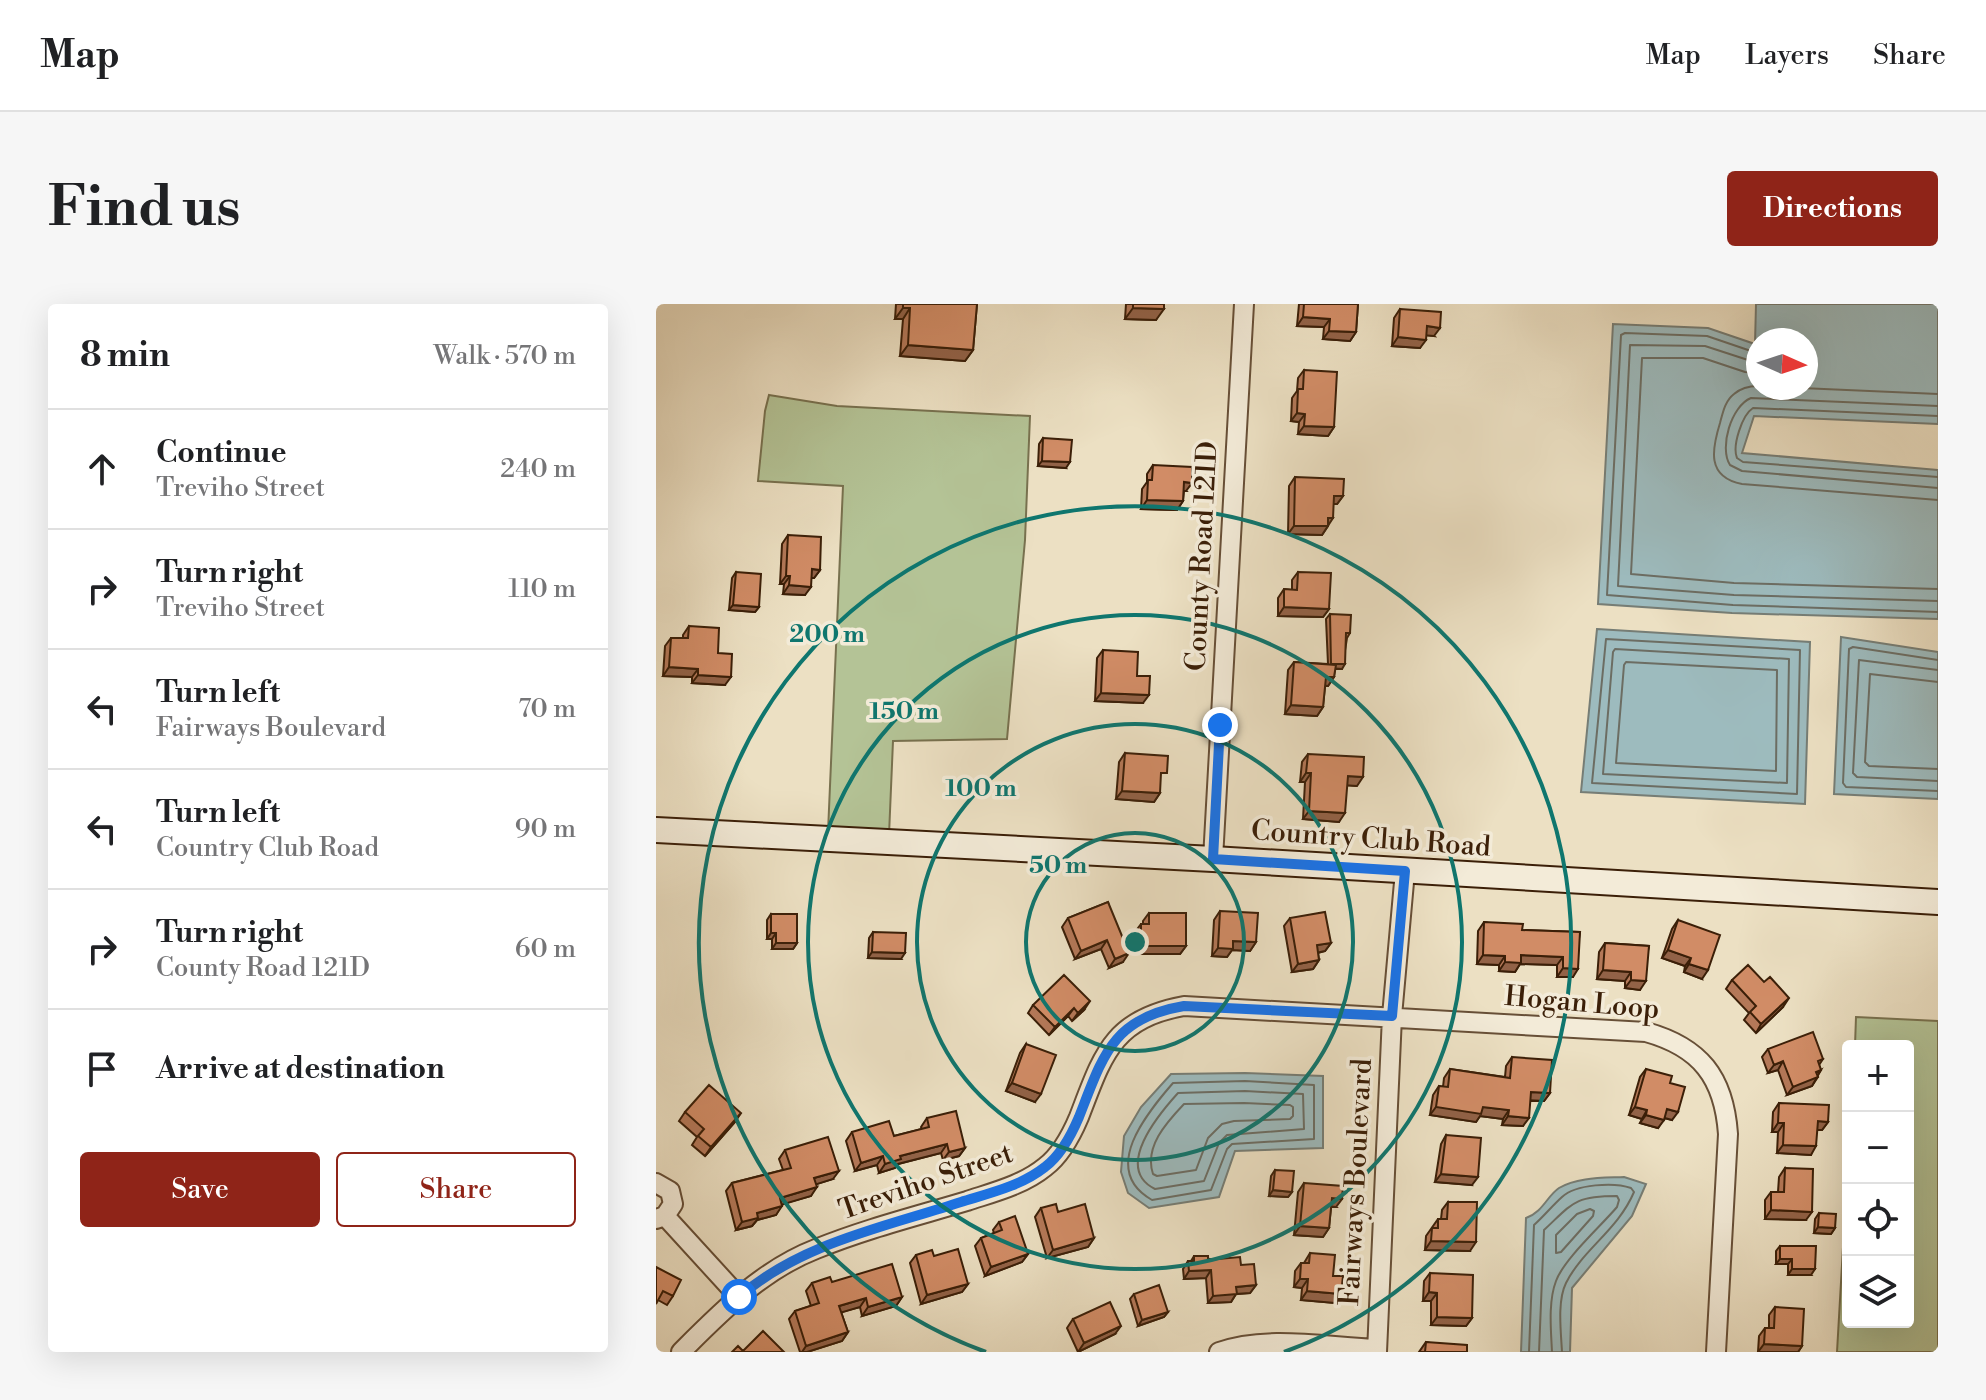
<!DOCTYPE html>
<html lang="en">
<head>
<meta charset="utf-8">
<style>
  body { margin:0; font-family:"Libre Bodoni",serif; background:#f6f6f6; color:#202124 }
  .controls { position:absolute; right:24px; bottom:24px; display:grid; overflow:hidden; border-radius:8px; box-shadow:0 8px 32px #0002 }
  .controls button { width:72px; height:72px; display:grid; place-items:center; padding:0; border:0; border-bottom:2px solid #e0e0e0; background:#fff; color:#202124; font:40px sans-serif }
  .compass { position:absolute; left:1090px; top:24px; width:72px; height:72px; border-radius:50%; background:#fff; box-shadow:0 8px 32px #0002; rotate:93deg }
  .stop { position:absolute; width:24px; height:24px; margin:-18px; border:6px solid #1a73e8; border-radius:50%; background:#fff }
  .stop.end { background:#1a73e8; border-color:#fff; box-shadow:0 2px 8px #0008 }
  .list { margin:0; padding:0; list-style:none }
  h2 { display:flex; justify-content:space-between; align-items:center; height:104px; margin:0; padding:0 32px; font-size:34px }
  h2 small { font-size:26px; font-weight:400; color:#757577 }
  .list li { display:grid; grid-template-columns:52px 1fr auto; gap:24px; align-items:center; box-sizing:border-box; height:120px; padding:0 32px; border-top:2px solid #e0e0e0 }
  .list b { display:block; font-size:30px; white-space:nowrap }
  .list p { margin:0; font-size:26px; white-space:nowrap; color:#757577 }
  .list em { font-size:26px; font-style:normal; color:#757577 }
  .actions { display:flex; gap:16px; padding:24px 32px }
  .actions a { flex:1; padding:18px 0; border:2px solid #8f2418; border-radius:8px; text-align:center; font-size:28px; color:#8f2418 }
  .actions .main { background:#8f2418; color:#fff }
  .icon { flex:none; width:44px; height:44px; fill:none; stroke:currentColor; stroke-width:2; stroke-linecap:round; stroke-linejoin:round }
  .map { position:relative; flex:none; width:1282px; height:1048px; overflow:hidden; border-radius:8px }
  header { display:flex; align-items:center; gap:48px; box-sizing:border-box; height:112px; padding:0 40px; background:#fff; border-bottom:2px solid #e0e0e0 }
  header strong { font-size:38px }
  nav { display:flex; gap:44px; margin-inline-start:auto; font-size:28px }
  .intro { display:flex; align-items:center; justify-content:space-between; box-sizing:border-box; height:192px; padding:0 48px }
  h1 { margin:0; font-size:56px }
  .button { padding:20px 36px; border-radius:8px; background:#8f2418; color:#fff; font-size:28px; font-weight:700 }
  main { display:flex; gap:48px; padding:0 48px }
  aside { flex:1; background:#fff; border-radius:8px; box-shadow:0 8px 32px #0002 }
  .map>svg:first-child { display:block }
</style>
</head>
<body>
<header>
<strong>Map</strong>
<nav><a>Map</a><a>Layers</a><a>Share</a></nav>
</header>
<div class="intro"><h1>Find us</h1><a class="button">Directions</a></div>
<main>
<aside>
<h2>8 min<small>Walk · 570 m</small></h2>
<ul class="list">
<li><svg class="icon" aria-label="ahead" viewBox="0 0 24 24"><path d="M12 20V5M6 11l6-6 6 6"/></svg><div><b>Continue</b><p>Treviho Street</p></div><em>240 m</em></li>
<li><svg class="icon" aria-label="right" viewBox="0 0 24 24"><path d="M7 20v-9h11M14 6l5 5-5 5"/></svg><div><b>Turn right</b><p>Treviho Street</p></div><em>110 m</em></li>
<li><svg class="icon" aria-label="left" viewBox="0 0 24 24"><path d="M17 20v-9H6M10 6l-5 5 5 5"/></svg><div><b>Turn left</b><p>Fairways Boulevard</p></div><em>70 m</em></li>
<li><svg class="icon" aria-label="left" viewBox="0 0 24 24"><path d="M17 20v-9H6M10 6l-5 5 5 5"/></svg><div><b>Turn left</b><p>Country Club Road</p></div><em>90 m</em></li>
<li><svg class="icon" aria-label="right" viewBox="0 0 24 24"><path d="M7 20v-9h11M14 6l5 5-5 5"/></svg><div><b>Turn right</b><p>County Road 121D</p></div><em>60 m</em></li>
<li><svg class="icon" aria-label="arrive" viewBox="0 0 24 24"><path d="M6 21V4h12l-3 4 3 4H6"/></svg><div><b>Arrive at destination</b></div></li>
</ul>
<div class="actions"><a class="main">Save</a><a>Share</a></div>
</aside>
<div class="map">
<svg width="1282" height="1048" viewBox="0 0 1282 1048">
  <rect width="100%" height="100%" fill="#ece0c3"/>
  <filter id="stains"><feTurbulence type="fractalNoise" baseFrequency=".0025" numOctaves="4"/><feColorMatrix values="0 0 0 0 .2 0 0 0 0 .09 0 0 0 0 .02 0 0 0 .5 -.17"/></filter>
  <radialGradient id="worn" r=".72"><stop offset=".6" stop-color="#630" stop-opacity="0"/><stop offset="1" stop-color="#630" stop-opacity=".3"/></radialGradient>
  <path fill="#b4c396" stroke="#78714f" stroke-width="2" d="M113,91L181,102L374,112L369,236L351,435L237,437L233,531L172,528L187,182L102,177L109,107Z
    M1200,713L1282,717V1048H1181L1192,856V1018H1252V742H1199Z"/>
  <path fill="#9dbbbe" stroke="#767d75" stroke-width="2" fill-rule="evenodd" d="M1100,0H1282V120L1098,112L1086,149L1282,166V315L1076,309L942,300L957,20L1052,24L1099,40ZM1150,36V84H1102V36Z
    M941,325L1154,338L1149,500L925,488Z
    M1185,333L1282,348V495L1178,490Z
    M589,769L667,772V844L579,847L563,893L493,904L472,889L465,868L468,832L485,803L515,770Z
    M968,873L990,880L976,912L916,984L914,1048H865L870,914C887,908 891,892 903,884C921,873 947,874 968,873Z"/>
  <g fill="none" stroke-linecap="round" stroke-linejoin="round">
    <path stroke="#6c6d63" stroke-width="2" d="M1102,46L1095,47L1051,32L969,29L965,31L951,291L1077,301L1282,308
      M1102,57L1092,56L1049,42L974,41L962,282L1078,291L1282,297
      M1102,69L1089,68L1047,54H986L975,270L1078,279L1282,285
      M1102,82C1093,82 1085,84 1078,90C1069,97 1067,108 1064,119C1056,145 1050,173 1086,180L1282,196
      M1145,84L1282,90
      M1282,102L1095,94C1075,102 1063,144 1074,161L1086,167L1282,184
      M1282,112L1097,104C1086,111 1076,142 1081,154L1087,158L1282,173
      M950,335L1144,346L1141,490L936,479Z
      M959,345L1133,355L1131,479L947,470L957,348Z
      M1282,356L1197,343L1193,345L1187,479L1190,483L1282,487
      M970,358L1121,366L1120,467L960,459L968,361Z
      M1282,366L1203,356L1197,469L1201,473L1282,477
      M1282,378L1214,370L1209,458L1213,462L1282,465
      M589,777L658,781V835L576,840L571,845L555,886L496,896C443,866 491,809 517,779Z
      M589,787L647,790L648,825L571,831L563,839L548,877L499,885C457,864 503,810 522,789Z
      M588,799L634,801L637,803V812L634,815L578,817L566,820L552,834L540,866L501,872L497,870C488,843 510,819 528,800Z
      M934,905L938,907L937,912L905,948L900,949V931L921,910Z
      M873,1048L878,921C888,912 896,902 906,893C920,880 958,878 975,884L978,888C962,926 927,945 910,979C901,997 905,1028 906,1048
      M883,1048L888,926C917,899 918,892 961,892L963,896L961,903C945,922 908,955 900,977C892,998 895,1026 896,1048"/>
    <g stroke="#674f37" stroke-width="22">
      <path id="street" d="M557,555L588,0
        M0,879L14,887L17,900L9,912L0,915
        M9,912L83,993
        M25,1048C65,1008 106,966 160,945C209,925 261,912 311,897C338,888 367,881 389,863C405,851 415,832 423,813C447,751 456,715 528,702L990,728C1044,743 1068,773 1072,830L1060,1048
        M563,1048C611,1031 670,1043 721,1045
        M721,1048L736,712L749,567"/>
    </g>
    <g stroke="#3b1f08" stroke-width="28">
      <path id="secondary" d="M0,526L557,555L1282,598"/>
    </g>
    <use href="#street" stroke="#f3ebd8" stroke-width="18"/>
    <use href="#secondary" stroke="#f3ebd8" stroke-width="24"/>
  </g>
  <path fill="#b47858" stroke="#3b1f08" stroke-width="2" d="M240,0H321L317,46L309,57L244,52L247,15H239Z
    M470,0H508L500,16L469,15Z
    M643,0H702L700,28L694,37L667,35L668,23L641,22Z
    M744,5L778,32L770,31L764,44L736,42L738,14Z
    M648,66L678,123L672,132L642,130L643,118L635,117L636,94L641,87L642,74Z
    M387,134L410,164L382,162L383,140Z
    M497,161L530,187H528L527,197L521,206L485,205L486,185L491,178V170Z
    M639,173L687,192L681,200H677L672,222L666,231L632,230L633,182Z
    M132,231L164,266L158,274H155L149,291L127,290L128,280H124L126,240Z
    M80,268L103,303L99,308L73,306L76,274Z
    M642,268L673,305L667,313L622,312V294L628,285L636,286V276Z
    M674,310L694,329L691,334L686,365H679L678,373L672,382H669L667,403L661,412L629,410L632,366L638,358L672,360L670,315Z
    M33,322L62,349L69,381L36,379V373L7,372L9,342L15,334H27V331Z
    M447,346L481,372L487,399L439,397L441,354Z
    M469,449L504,489L498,498L460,495L463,458Z
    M652,450L701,482L691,481L683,518L647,515L649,478H644L646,458Z
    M452,598L467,658L453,664L445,645L419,655L406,623L412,614Z
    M564,607L600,638L594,647L576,646L571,653L556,652L558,616Z
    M493,609L530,642L524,650H480L479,628L485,620H487V617Z
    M115,610L141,639L137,645H116V635H111V616Z
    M634,614L675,639L669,647L662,649L663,656L657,665L636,668L628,622Z
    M1022,616L1046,675L1028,668L1029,662L1006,654L1016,625Z
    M828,618L866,626L924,628L917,673H901V661L864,660L859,668L843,667V661L821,660L822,627Z
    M217,628L245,655L212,654L213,634Z
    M949,639L993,642L984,686L969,684V677L941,675L943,648Z
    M1076,676L1108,678L1127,703L1100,729L1088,716L1093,709L1070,685Z
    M377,701L428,706L416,717L412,712L393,731L372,709Z
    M370,740L379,798L350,787L364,749Z
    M1112,745L1167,755L1163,761L1165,766L1161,772L1162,773L1156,782L1131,791L1122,766L1112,769L1106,753Z
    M856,753L894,789L888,797H874L867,822L846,821L847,815L824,812L820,818L774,811L777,791L783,782L787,783L788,774L794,765L849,773L850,762Z
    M990,765L1014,779L1016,816L1008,814L1002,824L984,819L986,815L973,811L984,773Z
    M1123,799L1172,818L1166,826H1161L1155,851L1121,849L1122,828H1116L1117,808Z
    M29,808L79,818L49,852L36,841L41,833L23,817Z
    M271,814L309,844L303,852L287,856L285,849L242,860L239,864L223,869L221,861L199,867L190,837L196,828L238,832L266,825L265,823Z
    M790,831L816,881L779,878L785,840Z
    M129,846L177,875L160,880L155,892L126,900L120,911L101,916L96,922L80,926L70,887L76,879L127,866L123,855Z
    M1129,864L1150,916L1109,915V896L1115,888H1122L1123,873Z
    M619,866L636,888L632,893L613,892L615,872Z
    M648,879L680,903H675L673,924L667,933L638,931L642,888Z
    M792,898L814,947L769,946L770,932L782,915H785L786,906Z
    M385,904L402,908L438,934L432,943L391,954L379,913Z
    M1163,909L1179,924L1175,930L1158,929L1159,915Z
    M343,918L372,950L366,958L329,972L319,942L325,934L338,929L337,926Z
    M1124,942L1155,971H1132V960H1120V947Z
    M654,949L677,972L685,990L679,999L645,996L646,984L638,983L639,967L645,959H648Z
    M260,951L278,952L312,980L306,988L265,1000L254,959Z
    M538,952L585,961L600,981L594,989L580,990L575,998L552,999L550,974L528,975L527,965L532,957H535Z
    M0,963L17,992L11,1001L2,996Z
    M774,969L816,1014L810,1022L775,1021V997H767L768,977Z
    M176,978L246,993L240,1002L206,1012L204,1003L185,1008L192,1028L186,1037L151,1048H144L133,1015L139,1007L155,1002L150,987L156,979Z
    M478,990L512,1008L508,1013L482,1022L474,995Z
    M1119,1003L1146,1042L1142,1048H1102L1103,1032L1109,1024H1113V1011Z
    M417,1015L459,1030L422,1048L411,1024Z
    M770,1038L811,1048H763Z"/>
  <path fill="#926247" stroke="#3b1f08" stroke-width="2" d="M247,4H254L247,15H239Z
    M477,4L508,5L500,16L469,15Z
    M647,13L674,15L668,23L641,22Z
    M771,22L784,24L778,32L765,31Z
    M673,27L700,28L694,37L667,35Z
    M742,33L770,36L764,44L736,42Z
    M252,41L317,46L309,57L244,52Z
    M641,109L649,110L643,118L635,117Z
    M648,122L678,123L672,132L642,130Z
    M386,157L414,158L410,164L382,162Z
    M528,178L536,179L530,187H522Z
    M678,192H687L681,200H672Z
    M491,196L527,197L521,206L485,205Z
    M672,214H677L666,231L632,230L638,222Z
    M156,265L164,266L158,274H150Z
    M130,272H134L128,280H124Z
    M133,281L155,283L149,291L127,290Z
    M77,301L103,303L99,308L73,306Z
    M628,303L673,305L667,313L622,312Z
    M675,360H689L686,365L672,364Z
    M13,363L42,365L36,373L7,372Z
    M42,371L75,373L69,381L36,379Z
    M670,373H678L672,382L664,381Z
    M445,389L493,391L487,399L439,397Z
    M635,401L667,403L661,412L629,410Z
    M650,469H655L649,478H644Z
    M692,472L707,473L701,482L686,481Z
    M466,487L504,489L498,498L460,495Z
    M653,507L689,509L683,518L647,515Z
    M115,629H120L116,635H111Z
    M451,636L445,645L419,655L425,647Z
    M577,637L600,638L594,647L576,646L571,653L556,652L562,644Z
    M120,639H141L137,645H116Z
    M675,639L669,647L655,650L661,641Z
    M485,642H530L524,650H480Z
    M1012,646L1035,654L1029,662L1006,654Z
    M216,648L249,649L245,655L212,654Z
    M473,649L467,658L453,664L459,655Z
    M827,651L849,652L843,661L821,660Z
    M865,651L907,653L901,661L864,660L859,668L843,667L849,658Z
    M663,656L657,665L636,668L642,660Z
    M1033,660L1052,666L1046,675L1028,668Z
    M907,664L922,665L917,673H901Z
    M947,666L975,668L969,677L941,675Z
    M975,676L990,677L984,686L969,684Z
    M1133,694L1127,703L1100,729L1105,720Z
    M434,697L428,706L416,717L422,709Z
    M418,704L412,712L393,731L399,723Z
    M1127,757L1122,766L1112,769L1118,761Z
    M1165,766L1156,782L1131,791L1137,783Z
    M356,779L385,790L379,798L350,787Z
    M875,788L894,789L888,797L869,796Z
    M780,803H827L853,806L847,815L824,812L820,818L774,811Z
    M979,803L991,806L986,815L973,811Z
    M1011,805L1022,808L1016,816L1005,813Z
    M85,809L79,818L49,852L55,843Z
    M990,811L1008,816L1002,824L984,819Z
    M852,812L873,814L867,822L846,821Z
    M1162,817L1172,818L1166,826H1156Z
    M1122,819H1128L1122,828H1116Z
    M291,840L285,849L242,860L239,864L223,869L229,860L244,852Z
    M1127,841L1160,842L1155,851L1121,849Z
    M309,844L303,852L287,856L293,848Z
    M227,852L221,861L199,867L205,859Z
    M183,867L177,875L152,883L158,874Z
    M785,870L822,873L816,881L779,878Z
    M161,883L155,892L118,903L124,894Z
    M617,886L636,888L632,893L613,892Z
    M676,894L686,895L680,903L670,902Z
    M126,902L120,911L101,916L96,922L80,926L86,918L101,909Z
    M1115,906L1156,908L1150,916L1109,915Z
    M644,922L673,924L667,933L638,931Z
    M1162,923L1179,924L1175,930L1158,929Z
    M438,934L432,943L391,954L397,946Z
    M775,937L820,938L814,947L769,946Z
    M372,950L366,958L329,972L335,963Z
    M1124,955H1136L1132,960H1120Z
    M1136,965H1159L1155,971H1132Z
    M555,966L550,974L528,975L533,967Z
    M644,975H652L646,984L638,983Z
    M312,980L306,988L265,1000L271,991Z
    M600,981L594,989L580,990L575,998L552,999L557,992L580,983Z
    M651,987L685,990L679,999L645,996Z
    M773,988L781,989L775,997H767Z
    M246,993L240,1002L206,1012L212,1003Z
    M210,994L204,1003L177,1011L183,1002Z
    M512,1008L508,1013L482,1022L486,1016Z
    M781,1013L816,1014L810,1022L775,1021Z
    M465,1022L459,1030L422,1048L428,1039Z
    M192,1028L186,1037L151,1048H146L150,1042Z
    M1108,1040L1146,1042L1142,1048H1102Z"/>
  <path fill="#d18c66" stroke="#3b1f08" stroke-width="2" d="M247,0H321L317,46L252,41L254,4H247Z
    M477,0H508V5L477,4Z
    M648,0H702L700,28L673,27L674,15L647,13Z
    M744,5L785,8L784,24L771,22L770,36L742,33Z
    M648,66L681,68L678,123L648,122L649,110L641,109L642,85H647Z
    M387,134L416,136L414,158L386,157Z
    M497,161L536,163V179L528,178L527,197L491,196L492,176H496Z
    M639,173L688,175L687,192H678L677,214H672V222H638Z
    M132,231L165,233L164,266L156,265L155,283L133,281L134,272H130Z
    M80,268L105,270L103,303L77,301Z
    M642,268L675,269L673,305L628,303V285L641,286Z
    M674,310L695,311L694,329H690L689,360H675Z
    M33,322L63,324L62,349L76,350L75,373L42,371V365L13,363L15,334H32Z
    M447,346L482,348L481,372H494L493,391L445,389Z
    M638,358L680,361L678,373H670L667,403L635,401Z
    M469,449L512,452L511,469H505L504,489L466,487Z
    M652,450L708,453L707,473L692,472L689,509L653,507L655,469H650Z
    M452,598L473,649L459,655L451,636L425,647L412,614Z
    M564,607L602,609L600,638L577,637V645L562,644Z
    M669,608L675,639L661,641L663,656L642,660L634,614Z
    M493,609H530V642H485V620H493Z
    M115,610H141V639H120V629H115Z
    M1022,616L1064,631L1052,666L1033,660L1035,654L1012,646Z
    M828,618L867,620L866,626L924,628L922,665L907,664V653L865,651V659L849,658V652L827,651Z
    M217,628L250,629L249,649L216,648Z
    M949,639L993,642L990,677L975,676V668L947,666Z
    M1092,661L1108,678L1114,673L1133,694L1105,720L1094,708L1100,702L1076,676Z
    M408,671L434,697L422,709L418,704L399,723L377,701Z
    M1157,728L1167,755L1162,757L1165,766L1160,768L1162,773L1137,783L1127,757L1118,761L1112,745Z
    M370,740L400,751L385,790L356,779Z
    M856,753L896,756L894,789L875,788L873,814L852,812L853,806L827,803L825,810L780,803L783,782L792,783L794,765L854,774Z
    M990,765L1016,772L1014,779L1029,783L1022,808L1011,805L1008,816L990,811L991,806L979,803Z
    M53,781L85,809L55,843L42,832L48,825L29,808Z
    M1123,799L1173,801L1172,818L1162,817L1160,842L1127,841L1128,819H1122Z
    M300,807L309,844L293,848L291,840L244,852L245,855L229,860L227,852L205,859L196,828L233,817L238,832L273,823L271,814Z
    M790,831L825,834L822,873L785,870Z
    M172,833L183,867L158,874L161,883L124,894L126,902L101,909L102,914L86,918L76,879L135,864L129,846Z
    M1129,864L1157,865L1156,908L1115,906V888H1128Z
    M619,866L638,867L636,888L617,886Z
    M648,879L687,882L686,895L676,894L673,924L644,922Z
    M792,898H821L820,938L775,937L776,924H782V915H791Z
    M400,900L402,908L429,900L438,934L397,946L385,904Z
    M1163,909L1180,910L1179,924L1162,923Z
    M359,912L372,950L335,963L325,934L346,926L343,918Z
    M1124,942H1160L1159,965H1136V955H1124Z
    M302,945L312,980L271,991L260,951L276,946L278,952Z
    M654,949L679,951L677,972H687L685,990L651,987L652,975H644L645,959H653Z
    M538,952H552V956L584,953L585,961L598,960L600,981L580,983L581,990L557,992L555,966L533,967L532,957H538Z
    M236,960L246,993L212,1003L210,994L183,1002L192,1028L150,1042L139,1007L163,999L156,979L174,973L176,978Z
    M0,963L25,976L17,992L7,987L0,1000Z
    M774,969L817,971L816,1014L781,1013V989L773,988Z
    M503,981L512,1008L486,1016L478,990Z
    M454,998L465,1022L428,1039L417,1015Z
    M1119,1003L1148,1005L1146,1042L1108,1040L1109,1024H1118Z
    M107,1027L128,1048H76L82,1042L87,1047Z
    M770,1038L811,1041V1048H769Z"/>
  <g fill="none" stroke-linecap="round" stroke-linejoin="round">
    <path stroke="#1a73e8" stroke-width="10" d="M83,993C145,939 229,923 305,898C334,889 365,882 389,863C405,851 415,832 423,813C447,752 456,714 528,702L736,712L749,567L557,555L564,421"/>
  </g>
  <g fill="none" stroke="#0f766e" stroke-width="4">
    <circle cx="479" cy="638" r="109"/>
    <circle cx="479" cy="638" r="218"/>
    <circle cx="479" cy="638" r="327"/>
    <path d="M330 1048A436 436 0 1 1 628 1048"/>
  </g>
  <g text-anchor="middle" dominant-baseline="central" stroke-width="7" stroke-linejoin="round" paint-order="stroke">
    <g font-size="28" fill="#3b1f08" stroke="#f3ebd8">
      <text transform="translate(546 252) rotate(-87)">County Road 121D</text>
      <text transform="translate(715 535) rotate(4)">Country Club Road</text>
      <text transform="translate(926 699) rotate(5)">Hogan Loop</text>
      <text transform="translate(270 878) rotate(-19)">Treviho Street</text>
      <text transform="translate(700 878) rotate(-87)">Fairways Boulevard</text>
    </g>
  </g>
  <circle cx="479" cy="638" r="12" fill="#0f766e" stroke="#f3ebd8" stroke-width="4"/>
  <g font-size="24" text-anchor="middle" font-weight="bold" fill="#0f766e" stroke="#f3ebd8" stroke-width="7" stroke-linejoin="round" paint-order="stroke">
    <text x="171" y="338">200 m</text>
    <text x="248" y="415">150 m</text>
    <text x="325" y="492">100 m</text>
    <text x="402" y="569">50 m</text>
  </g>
  <rect width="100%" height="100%" filter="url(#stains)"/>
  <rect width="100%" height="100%" fill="url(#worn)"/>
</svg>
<div class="controls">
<button>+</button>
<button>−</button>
<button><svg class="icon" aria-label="locate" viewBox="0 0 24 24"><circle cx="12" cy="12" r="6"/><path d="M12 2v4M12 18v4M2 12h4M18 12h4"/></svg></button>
<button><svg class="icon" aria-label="layers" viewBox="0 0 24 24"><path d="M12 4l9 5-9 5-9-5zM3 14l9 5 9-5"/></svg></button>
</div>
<svg class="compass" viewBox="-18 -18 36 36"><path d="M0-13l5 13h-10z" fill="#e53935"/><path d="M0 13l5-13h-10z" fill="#757577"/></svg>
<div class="stop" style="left:83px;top:993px"></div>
<div class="stop end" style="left:564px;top:421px"></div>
</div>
</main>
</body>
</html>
